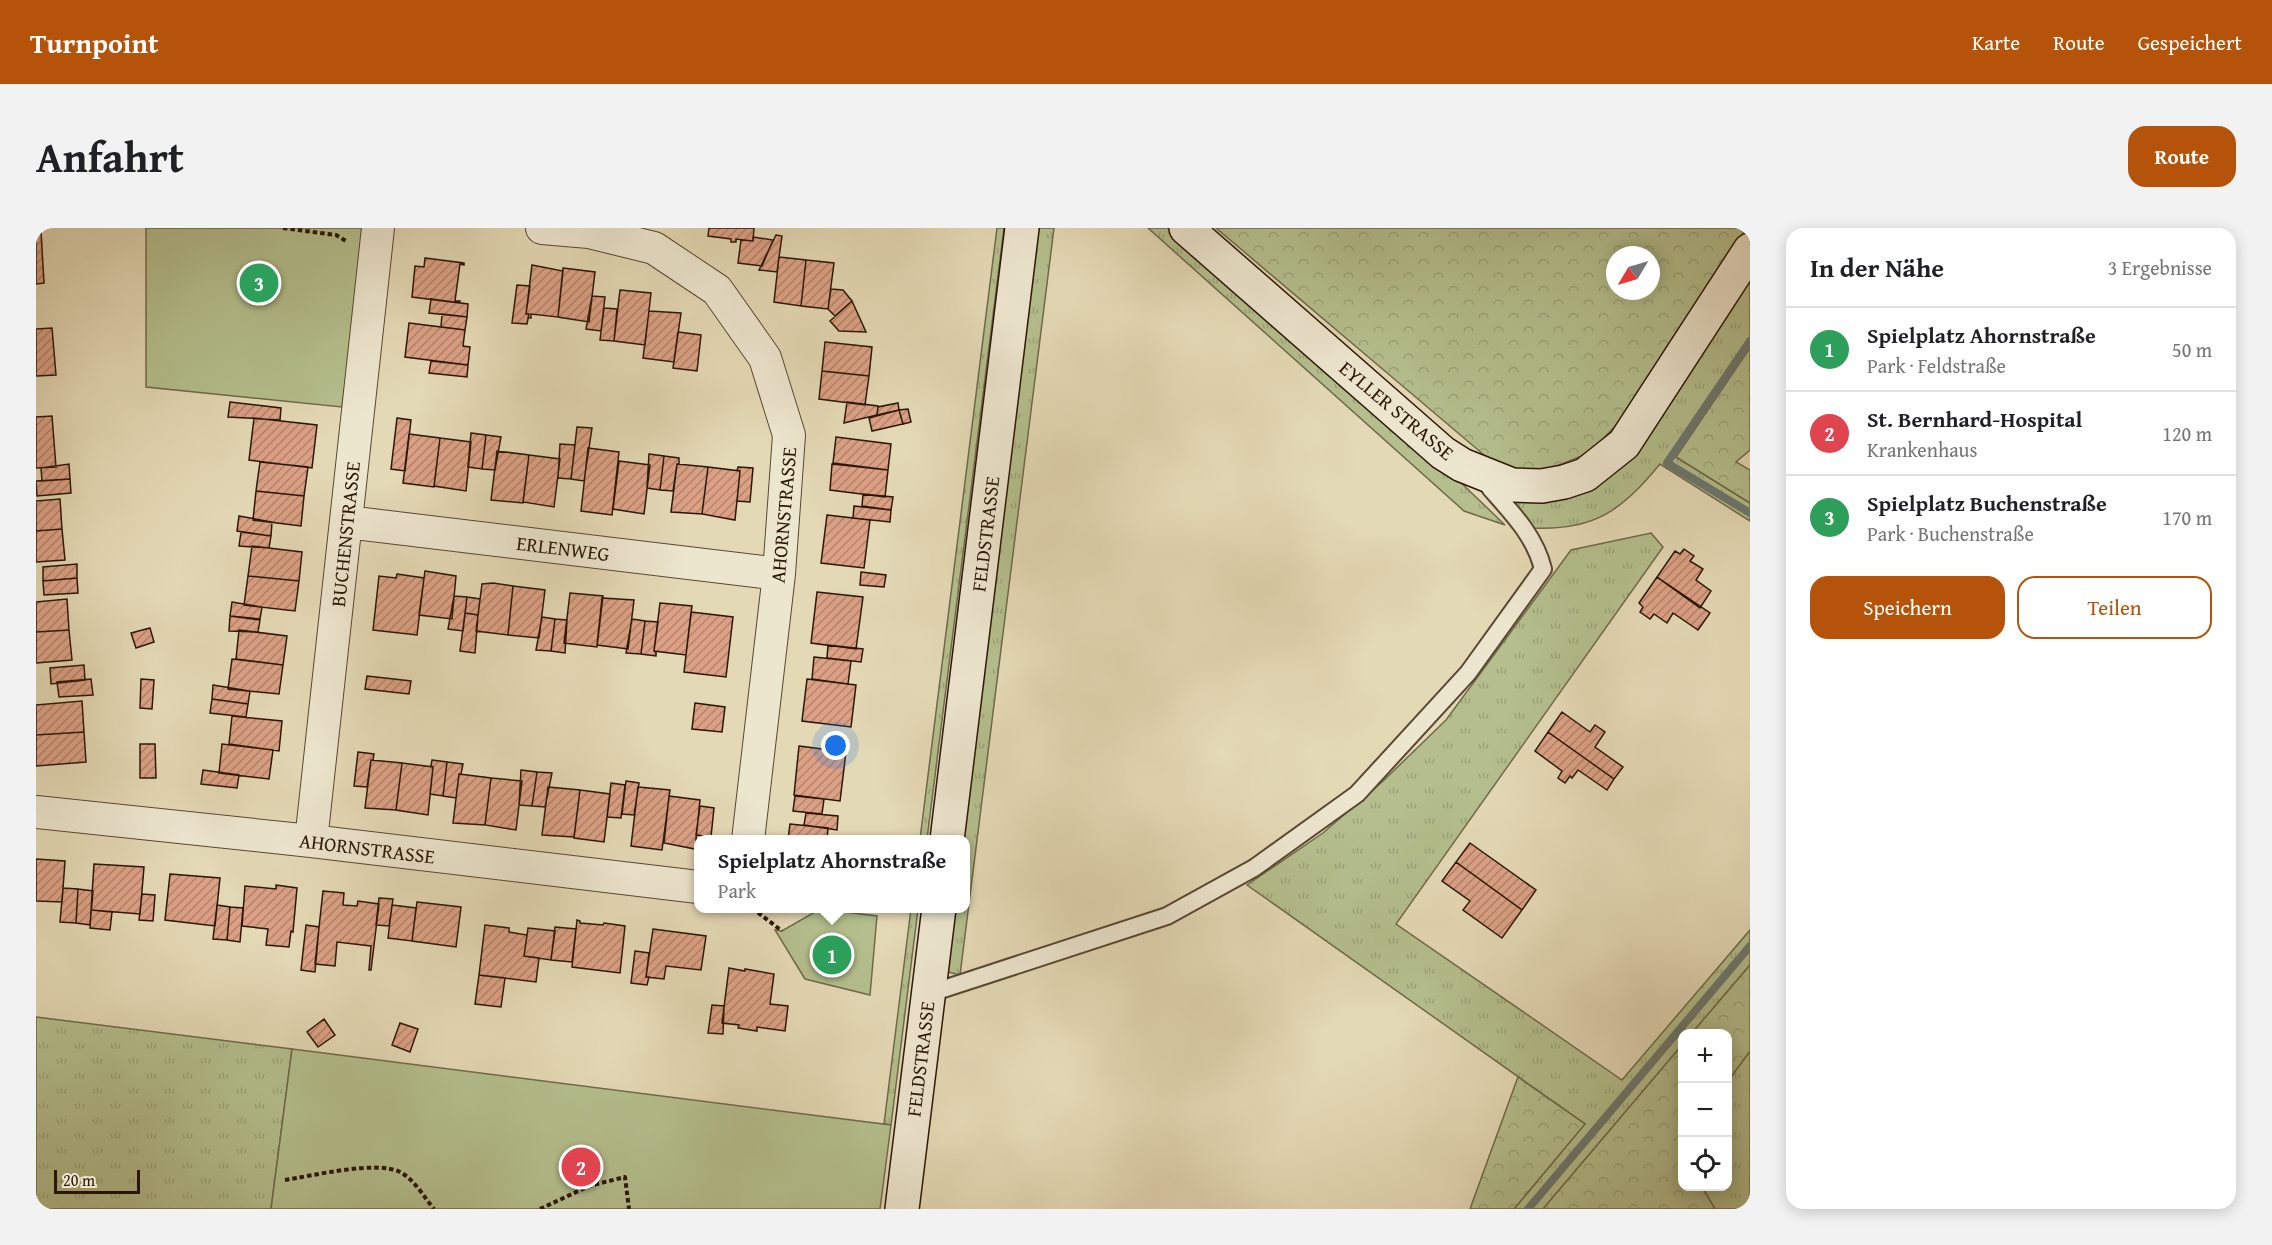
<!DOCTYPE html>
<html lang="de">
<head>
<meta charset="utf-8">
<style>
  body { margin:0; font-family:"Gentium Book Plus",serif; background:#f2f2f2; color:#202124 }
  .controls { position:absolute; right:18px; bottom:18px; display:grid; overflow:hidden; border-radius:12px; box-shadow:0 3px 15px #0003 }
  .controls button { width:54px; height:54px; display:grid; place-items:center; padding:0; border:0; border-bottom:2px solid #e0e0e0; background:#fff; color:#202124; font:30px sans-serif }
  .compass { position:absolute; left:1570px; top:18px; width:54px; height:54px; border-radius:50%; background:#fff; box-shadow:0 3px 15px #0003; rotate:232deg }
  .scale { position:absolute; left:18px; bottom:15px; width:86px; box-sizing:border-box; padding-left:6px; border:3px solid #2b1607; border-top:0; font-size:16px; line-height:21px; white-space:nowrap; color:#2b1607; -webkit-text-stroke:4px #ede6cf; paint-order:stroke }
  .you { position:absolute; left:800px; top:518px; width:21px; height:21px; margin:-15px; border:4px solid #fff; border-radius:50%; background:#1a73e8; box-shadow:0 0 0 9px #1a73e833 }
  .badge { display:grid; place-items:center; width:39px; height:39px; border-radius:50%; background:#b45309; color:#fff; font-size:20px; font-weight:700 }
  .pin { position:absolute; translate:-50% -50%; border:3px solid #fff; box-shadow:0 2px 6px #0006 }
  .popup { position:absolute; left:658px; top:607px; width:276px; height:78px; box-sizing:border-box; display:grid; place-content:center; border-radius:12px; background:#fff; filter:drop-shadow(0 2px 4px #0005); font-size:20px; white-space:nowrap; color:#757577 }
  .popup b { font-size:22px; color:#202124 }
  .popup::after { content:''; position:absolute; left:50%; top:100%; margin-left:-12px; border:12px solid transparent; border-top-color:#fff }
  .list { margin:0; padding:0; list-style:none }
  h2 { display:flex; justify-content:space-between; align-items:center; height:78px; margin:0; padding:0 24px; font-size:26px }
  h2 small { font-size:20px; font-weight:400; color:#757577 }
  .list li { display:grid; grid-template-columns:39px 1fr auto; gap:18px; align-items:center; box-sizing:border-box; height:84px; padding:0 24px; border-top:2px solid #e0e0e0 }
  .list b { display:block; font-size:22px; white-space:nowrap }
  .list p { margin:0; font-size:20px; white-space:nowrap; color:#757577 }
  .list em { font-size:20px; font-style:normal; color:#757577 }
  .actions { display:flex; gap:12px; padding:18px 24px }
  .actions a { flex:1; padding:14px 0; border:2px solid #b45309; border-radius:18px; text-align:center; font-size:21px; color:#b45309 }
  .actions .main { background:#b45309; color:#fff }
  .icon { flex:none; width:33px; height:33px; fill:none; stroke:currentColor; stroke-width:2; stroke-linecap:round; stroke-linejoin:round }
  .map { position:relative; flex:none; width:1714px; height:981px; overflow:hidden; border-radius:18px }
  header { display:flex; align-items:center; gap:36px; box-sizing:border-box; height:84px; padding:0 30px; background:#b45309; color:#fff }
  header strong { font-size:28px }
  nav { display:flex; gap:33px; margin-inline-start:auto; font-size:21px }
  .intro { display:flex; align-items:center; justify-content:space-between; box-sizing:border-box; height:144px; padding:0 36px }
  h1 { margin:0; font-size:42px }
  .button { padding:15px 27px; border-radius:18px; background:#b45309; color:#fff; font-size:21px; font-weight:700 }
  main { display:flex; gap:36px; padding:0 36px }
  aside { flex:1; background:#fff; border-radius:18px; box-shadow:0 3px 15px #0003 }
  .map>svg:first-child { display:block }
</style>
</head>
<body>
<header>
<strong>Turnpoint</strong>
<nav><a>Karte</a><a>Route</a><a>Gespeichert</a></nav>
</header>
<div class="intro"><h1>Anfahrt</h1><a class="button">Route</a></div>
<main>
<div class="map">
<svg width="1714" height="981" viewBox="0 0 1714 981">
  <defs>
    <pattern id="grass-tufts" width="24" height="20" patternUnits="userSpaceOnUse" patternTransform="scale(1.5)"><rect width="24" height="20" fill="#b4bf8d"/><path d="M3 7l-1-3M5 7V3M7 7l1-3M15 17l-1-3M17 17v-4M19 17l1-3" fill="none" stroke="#9ba378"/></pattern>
    <pattern id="forest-crowns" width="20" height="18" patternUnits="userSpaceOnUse" patternTransform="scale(1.5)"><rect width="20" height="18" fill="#b4bf8d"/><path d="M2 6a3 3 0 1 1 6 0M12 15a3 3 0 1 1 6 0" fill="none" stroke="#9ba378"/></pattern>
    <pattern id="building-hatch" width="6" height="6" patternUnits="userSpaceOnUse" patternTransform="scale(1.5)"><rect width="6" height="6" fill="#dca185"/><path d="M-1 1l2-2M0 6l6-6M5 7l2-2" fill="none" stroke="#b3826b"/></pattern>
  </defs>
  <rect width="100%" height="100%" fill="#e4d9b5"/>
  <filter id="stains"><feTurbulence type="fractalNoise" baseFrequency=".00333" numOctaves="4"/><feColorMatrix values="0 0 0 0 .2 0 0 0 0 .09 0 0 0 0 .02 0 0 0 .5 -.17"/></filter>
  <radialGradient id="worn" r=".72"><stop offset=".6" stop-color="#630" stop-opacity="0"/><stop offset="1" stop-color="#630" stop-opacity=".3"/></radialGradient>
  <path fill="url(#grass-tufts)" stroke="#706a4a" stroke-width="1.5" d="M961,0H968L891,611H884Z
    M995,0H1018L924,747L900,741L908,681L930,680V612L917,611Z
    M1112,0H1131L1418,248L1469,297L1428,283Z
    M1714,47V120L1640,229L1714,275V293L1624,236C1586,282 1559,303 1496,300L1473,273H1518L1554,260Z
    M1615,305L1627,319L1360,696L1586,852L1714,702V737L1656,805L1646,806V817L1507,981H1478L1549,896L1211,657L1287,605L1346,554L1410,492L1535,322Z
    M875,681H882L855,897L848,896Z
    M0,789L256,821L235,981H0Z
    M1714,823V981H1679L1666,959L1692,958V853Z"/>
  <path fill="url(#forest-crowns)" stroke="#706a4a" stroke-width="1.5" fill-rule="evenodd" d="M1180,0H1710L1598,179L1553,225L1511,242L1470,241L1448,227ZM1579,27H1615V63H1579Z
    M1714,120V222L1700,234L1714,242V275L1640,229Z
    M1714,737V823L1692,853V806L1656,805Z
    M1646,817V912L1643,917L1646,923V958L1666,959L1679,981H1507Z
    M1482,849L1549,896L1478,981H1434Z"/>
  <path fill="#b4bf8d" stroke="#706a4a" stroke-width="1.5" d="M110,0H330L306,179L110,159Z
    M784,681L841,688L834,767L769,751L739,702L746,703Z
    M256,821L855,897L844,981H235Z"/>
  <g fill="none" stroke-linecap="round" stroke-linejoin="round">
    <path stroke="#6c7870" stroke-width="8" d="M1714,113L1631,235L1714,285
      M1492,981L1714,718"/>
  </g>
  <path fill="url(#building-hatch)" stroke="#2b1607" stroke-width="1.5" d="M673,0H718L717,13L700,11V14H695V11L672,8Z
    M0,3H5L8,55L0,56Z
    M740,7L746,8L741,44L723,42Z
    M717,9L737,12L726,38L702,35L705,12L717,13Z
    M743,29L770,32L765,78L738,74Z
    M389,30L428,35V37L424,36L419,73H424L423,75L376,69L379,38L388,39Z
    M770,32L798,35L792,81L765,78Z
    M496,37L527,43L522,89L495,86V90H492L493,86H490Z
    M527,40L559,44L553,94L522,89Z
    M481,57L494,58L490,86H493L491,96L476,95Z
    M795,61L807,62L816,73L799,88L792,81Z
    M584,62L615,65L609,117L578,113Z
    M556,68L569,69L565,103L550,101Z
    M395,71L432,76L431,89L393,85Z
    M816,73L830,104L803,103L794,93Z
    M568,80L581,81L578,113L564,112Z
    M613,83L645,85L638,134L607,130Z
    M406,86L431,89L429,102L405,99Z
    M373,95L429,102L427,118L434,119L432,137L369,129Z
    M16,100L20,147L0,148V101Z
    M642,104L665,107L661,143L637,140Z
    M789,114L836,119L833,148L786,143Z
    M395,133L432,137L431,149L393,145Z
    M786,143L833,148L829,177L783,171Z
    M194,174L245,180L244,192L192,189Z
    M811,174L842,178L841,187L808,195Z
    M862,175L863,182L841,187L842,179Z
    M872,181L875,194L867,196L863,182Z
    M863,182L867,196L836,203L833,190Z
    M16,188L20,239L0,240V189Z
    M218,190L281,197L276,240L213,232Z
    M361,190L375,192L369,243L355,241Z
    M541,199L556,200L548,253L535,251Z
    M435,205L450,207L446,241L432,239Z
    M373,206L404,210L398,259L367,255Z
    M450,207L465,209L459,242L446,241Z
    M800,209L855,216L852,242L797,235Z
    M404,210L435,214L430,263L398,258Z
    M524,216L539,217L535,251L522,250Z
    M552,220L583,224L576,287L545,283Z
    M461,223L493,227L487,275L455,272Z
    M613,226L628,228L624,262L611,260Z
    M493,227L524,231L518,279L487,274Z
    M628,228L643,230V236H641L637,263L624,262Z
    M583,233L614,237L608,286L577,281Z
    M224,234L272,239L268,268L220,263Z
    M33,236L34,251L6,253L5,240Z
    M641,236L672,239L666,286L635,284Z
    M796,236L852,242L849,269L794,262Z
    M672,239L704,243L699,292L666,286Z
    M702,239L717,240L714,274L701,273L704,243H701Z
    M34,251L35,265L1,268L0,253Z
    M220,263L268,268L265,298L217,292Z
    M827,266L857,269L855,282L826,278Z
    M24,271L26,301L0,303V273Z
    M818,278L855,282L854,294L817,290Z
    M791,287L834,292L828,340L785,335Z
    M203,288L236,294L235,308L201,303Z
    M26,301L29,332L0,334V303Z
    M205,304L235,308L233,320L203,318Z
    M216,318L266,324L263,353L212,348Z
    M1648,321L1658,328L1654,333L1667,341L1660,352L1675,363L1664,380L1621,349L1639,323L1644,326Z
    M41,336V350L7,353V339Z
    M389,343L420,348L416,391L383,387Z
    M825,344L850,347L848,359L824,357Z
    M361,346L388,350L381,407L337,402L343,348L360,350Z
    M212,348L263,353L259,383L208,377Z
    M1621,349L1674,385L1662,402L1637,385L1631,395L1618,386L1614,391L1604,384L1607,379L1603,375Z
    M41,350L42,365L8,367L7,353Z
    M457,355L477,358L472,407L440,403L446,356Z
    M477,358L509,362L503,410L472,407Z
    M781,364L827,369L820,421L775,415Z
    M534,365L567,368L561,419L528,415Z
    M418,368L431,369L427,403L412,401Z
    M431,369L444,371L442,387L429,385Z
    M566,370L598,372L592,421L561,417Z
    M31,371L33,402L0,404V374Z
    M196,374L226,379L224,391L194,388Z
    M624,375L656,378L650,427L618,423Z
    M655,384L697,389L690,449L648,444Z
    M429,385L442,387L439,425L424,423Z
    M194,388L224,392L222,404L193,403Z
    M506,389L519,391L515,423L500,422Z
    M519,391L531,392L529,425L515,423Z
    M596,391L609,393L605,426L590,425Z
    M609,393L622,394L618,423L620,424V428L605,426Z
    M114,400L118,414L100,420L95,405Z
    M33,402L36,432L0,435V404Z
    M203,402L251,408L247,437L200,431Z
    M792,417L827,421L825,434L791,430Z
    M778,429L815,433L812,456L776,451Z
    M196,431L247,437L243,466L192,461Z
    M48,437L49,452L15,456L14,440Z
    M331,448L375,453L373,466L329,461Z
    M55,451L57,467L23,469L21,454Z
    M105,451L118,452L116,481L104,480Z
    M771,451L820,457L815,499L766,493Z
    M177,457L214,463L212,476L176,471Z
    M176,471L212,476L210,489L174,485Z
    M46,473L48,504L0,507V477Z
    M659,475L689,479L686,504L656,501Z
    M1526,484L1554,504L1559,497L1569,504L1559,519L1587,539L1578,551L1512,504Z
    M196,488L246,493L243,523L193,516Z
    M48,504L50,534L0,538V507Z
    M1512,504L1578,551L1571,562L1542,542L1536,550L1534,548L1529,555L1522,550L1526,543L1499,523Z
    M104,516H119L120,550H104Z
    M186,516L237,522L233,551L183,545Z
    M763,518L810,524L804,573L758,567Z
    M322,524L338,526L337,532H335L331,559L318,558Z
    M335,532L366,535L360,582L329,580Z
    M396,532L411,534L407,568L394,566L397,539L395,538Z
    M411,534L427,536L425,546H423L420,570L407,568Z
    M366,535L397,539L392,587L360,582Z
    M167,542L203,547L201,560L165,556Z
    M485,542L501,544L496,578L483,577Z
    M501,544L516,545L509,579L496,578Z
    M423,546L455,550L449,597L417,595Z
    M455,550L486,553L480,602L449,597Z
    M590,553L603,555L598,587L586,586Z
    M575,555L589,557L585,590L571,589Z
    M512,559L544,562L538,609L506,607Z
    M602,559L634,562L626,622L595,618Z
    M544,562L574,566L568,614L538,610Z
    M633,568L664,572L659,621L628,615Z
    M759,568L788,571L786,586L757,583Z
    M664,578L678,580L675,609L660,607Z
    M770,585L802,588L801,602L768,597Z
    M754,596L792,600L791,612H752Z
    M1434,615L1500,662L1486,682L1420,634Z
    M0,631L29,633L26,674L0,673Z
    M1420,634L1486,682L1466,710L1427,682L1434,673L1406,653Z
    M58,636L108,639L104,686L55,682Z
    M134,646L184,650L179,698L129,692Z
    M240,657L261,660L257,704L255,703L253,719L230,717L232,701L206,698L209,658L240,661Z
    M27,660L42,661L40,695L24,694Z
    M42,661L57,663L54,697L40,695Z
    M287,663L308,665L307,677L321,678L322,673L343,676L335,742H333L335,718L301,714L299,738L279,736Z
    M106,666L119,667L117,693L103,692Z
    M343,670L357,671L353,698L340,697Z
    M381,674L425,679L420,719L376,713Z
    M181,677L194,679L191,712L177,711Z
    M356,677L380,680L376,713L352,710Z
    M194,679L207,680L204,714L191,712Z
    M55,682L76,684L74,702L54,700Z
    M541,692L544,693V695L567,697L568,695L589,698L584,745L536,739Z
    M270,697L283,699L279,744L265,742Z
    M449,697L473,700V704L491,707L488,728L503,730L500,754L443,747Z
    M519,699L540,701L536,734L515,732Z
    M492,700L519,703L515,732L488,728Z
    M617,701L670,708L665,742L630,738L628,751L610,749Z
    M599,723L613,725L610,749H613L611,757L595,755Z
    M693,740L709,743V741L738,746L734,776L752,778L749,803L721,799V803L702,800L703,797L686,795Z
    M443,747L469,750L465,779L439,776Z
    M676,777L688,778L687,806L672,805Z
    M288,791L299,807L282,819L271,804Z
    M364,795L382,801L374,824L356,817Z"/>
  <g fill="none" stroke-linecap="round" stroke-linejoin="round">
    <g stroke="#594732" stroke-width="20">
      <path id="lane" d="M892,766L1131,688L1218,640L1321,566L1432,445L1507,341C1499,308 1476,285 1454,260L1455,250"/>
    </g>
    <g stroke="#594732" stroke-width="34">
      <path id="street" d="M506,0L553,4L618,20L681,62L729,130L753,207L743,346L712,612
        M311,294L743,346
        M0,584L275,613L662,659
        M275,613L342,0"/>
    </g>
    <g stroke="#2b1607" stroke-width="36">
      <path id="secondary" d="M1150,0L1407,225L1426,237L1476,257L1506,258L1528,254L1549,247L1588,216L1714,22
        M911,612L986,0
        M866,981L903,680"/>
    </g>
    <path stroke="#2b1607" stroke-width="4" stroke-dasharray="4.5 3" stroke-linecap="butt" d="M247,0L300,7L310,13
      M716,680L746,703
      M249,952C275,948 341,932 364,944C378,951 388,969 398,981
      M504,981L553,958L589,949L593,981"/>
    <use href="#lane" stroke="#ede6cf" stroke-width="16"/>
    <use href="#street" stroke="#ede6cf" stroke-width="32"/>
    <use href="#secondary" stroke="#ede6cf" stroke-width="33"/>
  </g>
  <g text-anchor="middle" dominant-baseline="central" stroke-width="4.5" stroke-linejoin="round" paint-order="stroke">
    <g font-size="20" fill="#2b1607" stroke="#ede6cf">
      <text transform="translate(1361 182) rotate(40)">EYLLER STRASSE</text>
      <text transform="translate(747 287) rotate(-85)">AHORNSTRASSE</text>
      <text transform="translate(309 306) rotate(-84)">BUCHENSTRASSE</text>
      <text transform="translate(949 306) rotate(-83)">FELDSTRASSE</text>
      <text transform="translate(527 320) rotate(7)">ERLENWEG</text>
      <text transform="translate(331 620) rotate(7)">AHORNSTRASSE</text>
      <text transform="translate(884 831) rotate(-83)">FELDSTRASSE</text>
    </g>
  </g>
  <rect width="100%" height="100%" filter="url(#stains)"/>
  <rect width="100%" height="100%" fill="url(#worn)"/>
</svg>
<div class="controls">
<button>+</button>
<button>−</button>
<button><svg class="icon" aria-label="locate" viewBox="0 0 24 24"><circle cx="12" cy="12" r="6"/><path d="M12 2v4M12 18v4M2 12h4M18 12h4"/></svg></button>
</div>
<svg class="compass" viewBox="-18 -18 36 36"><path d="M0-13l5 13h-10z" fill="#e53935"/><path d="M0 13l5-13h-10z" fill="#757577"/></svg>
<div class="scale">20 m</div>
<div class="you"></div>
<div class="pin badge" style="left:796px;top:727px;background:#2e9e5b">1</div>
<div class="popup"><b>Spielplatz Ahornstraße</b>Park</div>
<div class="pin badge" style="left:545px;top:939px;background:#e0444e">2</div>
<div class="pin badge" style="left:223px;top:55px;background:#2e9e5b">3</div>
</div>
<aside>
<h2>In der Nähe<small>3 Ergebnisse</small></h2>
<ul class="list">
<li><span class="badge" style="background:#2e9e5b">1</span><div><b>Spielplatz Ahornstraße</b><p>Park · Feldstraße</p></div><em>50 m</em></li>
<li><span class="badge" style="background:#e0444e">2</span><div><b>St. Bernhard-Hospital</b><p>Krankenhaus</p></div><em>120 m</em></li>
<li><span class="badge" style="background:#2e9e5b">3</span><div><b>Spielplatz Buchenstraße</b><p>Park · Buchenstraße</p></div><em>170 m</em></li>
</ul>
<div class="actions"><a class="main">Speichern</a><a>Teilen</a></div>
</aside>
</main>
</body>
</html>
